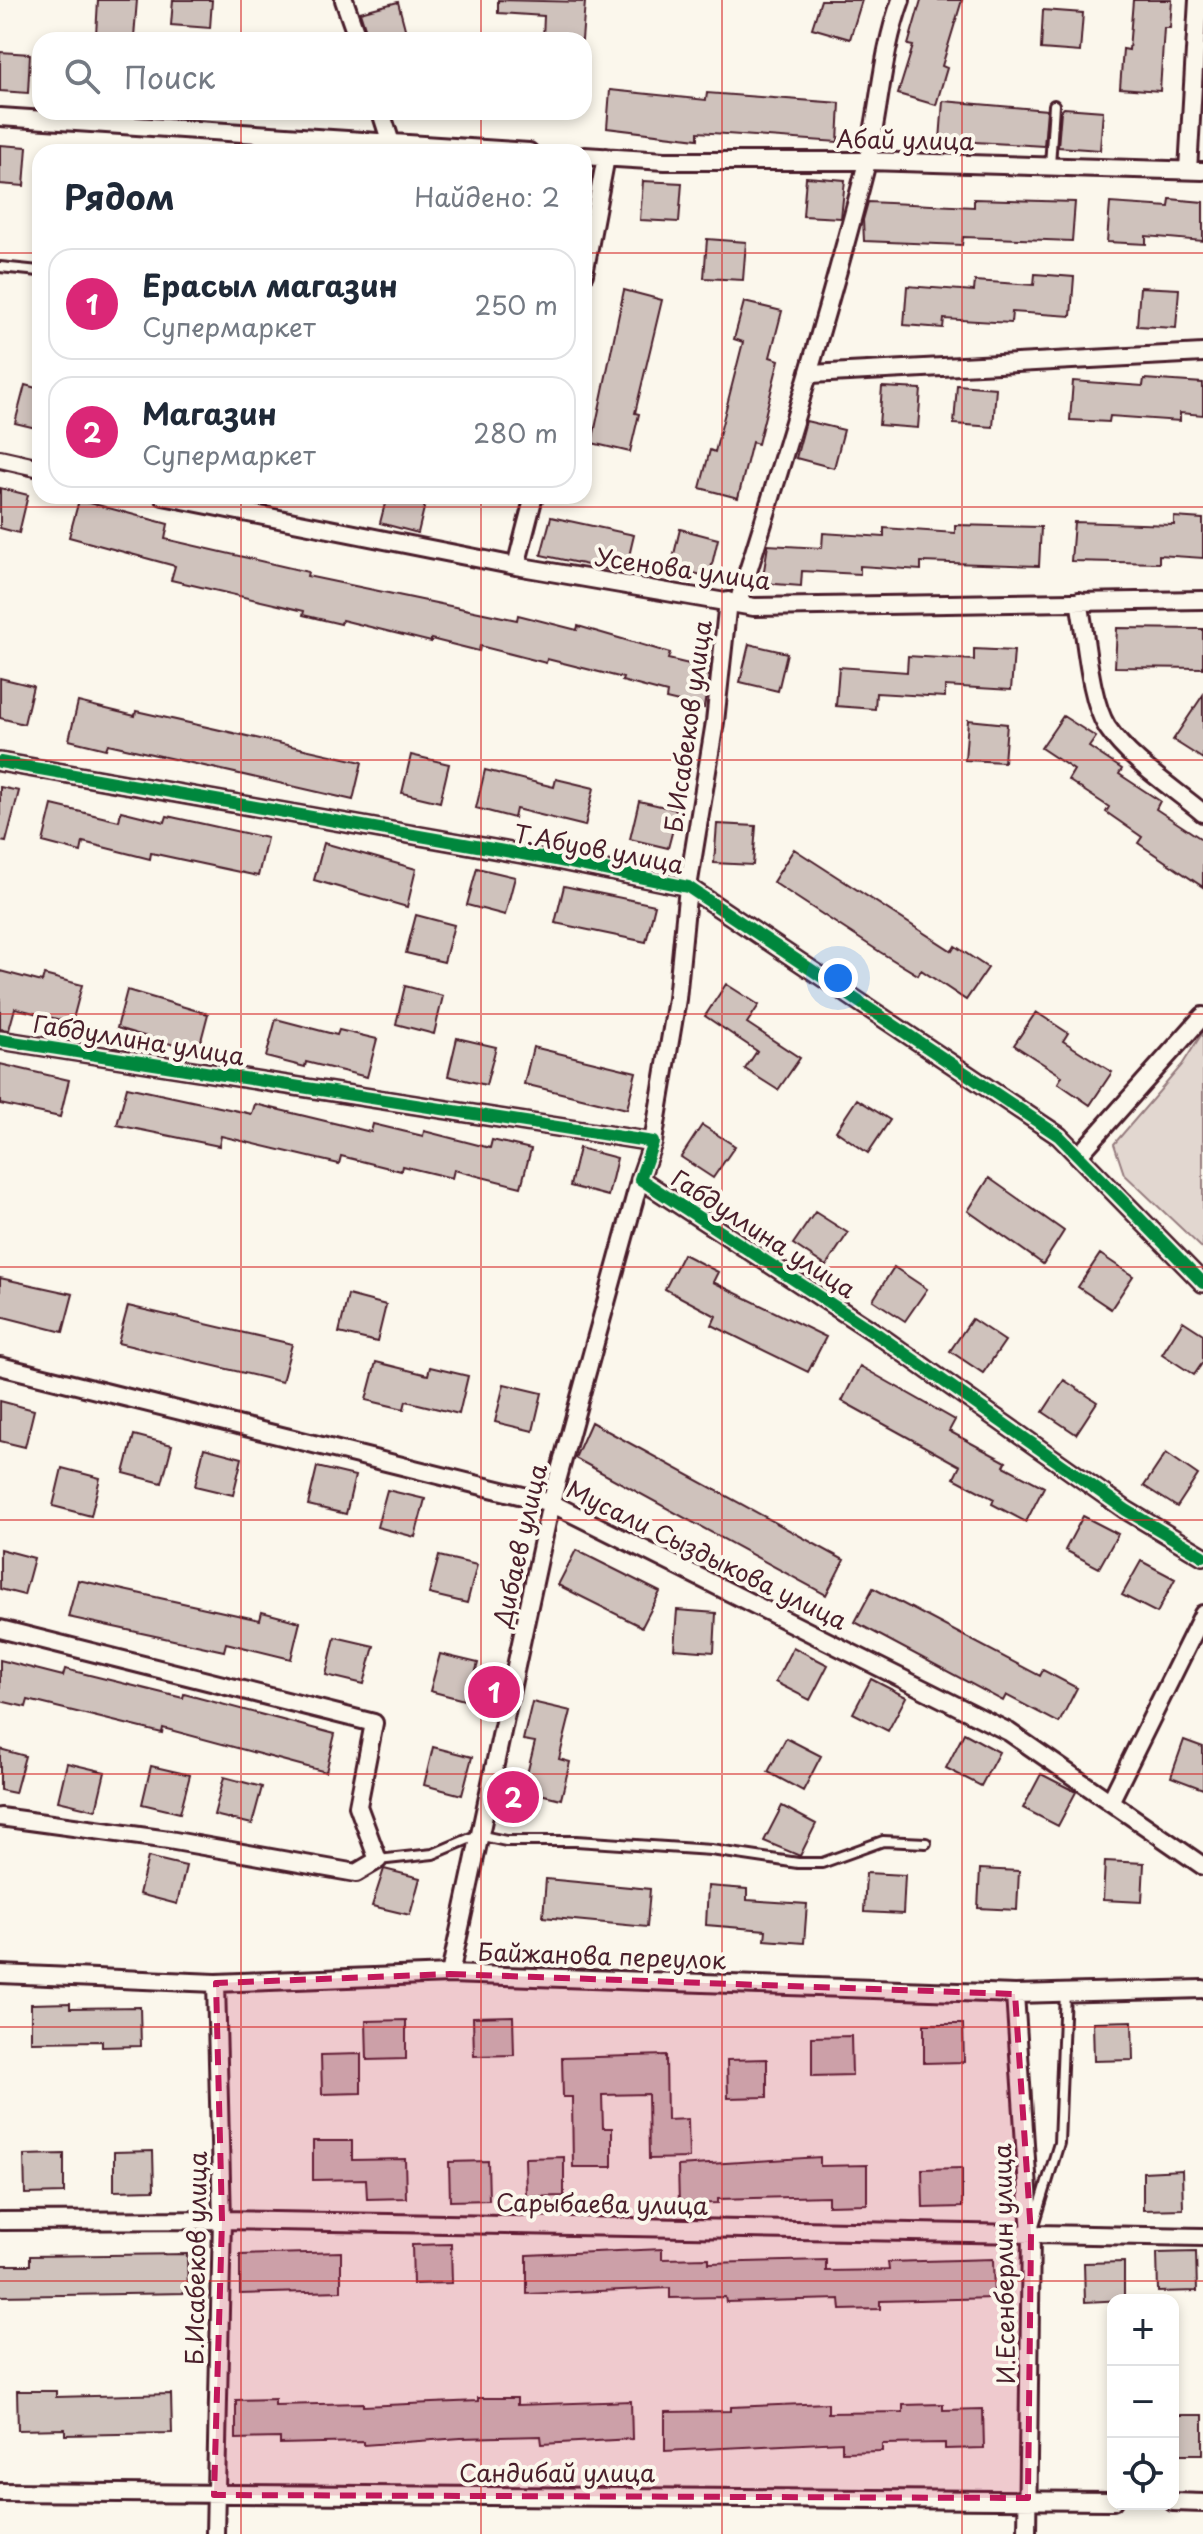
<!DOCTYPE html>
<html lang="ru">
<head>
<meta charset="utf-8">
<style>
  body { margin:0; font-family:"Playpen Sans",sans-serif; background:#f6f6f7; color:#1f2937 }
  .controls { position:absolute; right:24px; bottom:24px; display:grid; overflow:hidden; border-radius:16px; box-shadow:0 4px 12px #0003 }
  .controls button { width:72px; height:72px; display:grid; place-items:center; padding:0; border:0; border-bottom:2px solid #e0e1e3; background:#fff; color:#1f2937; font:40px sans-serif }
  .you { position:absolute; left:838px; top:978px; width:28px; height:28px; margin:-20px; border:6px solid #fff; border-radius:50%; background:#1a73e8; box-shadow:0 0 0 12px #1a73e833 }
  .badge { display:grid; place-items:center; width:52px; height:52px; border-radius:50%; background:#db2777; color:#fff; font-size:26px; font-weight:700 }
  .pin { position:absolute; translate:-50% -50%; border:4px solid #fff; box-shadow:0 2px 8px #0006 }
  .list { margin:0; padding:0; list-style:none }
  h2 { display:flex; justify-content:space-between; align-items:center; height:104px; margin:0; padding:0 32px; font-size:34px }
  h2 small { font-size:26px; font-weight:400; color:#747a83 }
  .list li { display:grid; grid-template-columns:52px 1fr auto; gap:24px; align-items:center; box-sizing:border-box; height:112px; margin:0 16px 16px; padding:0 16px; border:2px solid #e0e1e3; border-radius:24px }
  .list b { display:block; font-size:30px; white-space:nowrap }
  .list p { margin:0; font-size:26px; white-space:nowrap; color:#747a83 }
  .list em { font-size:26px; font-style:normal; color:#747a83 }
  .icon { flex:none; width:44px; height:44px; fill:none; stroke:currentColor; stroke-width:2; stroke-linecap:round; stroke-linejoin:round }
  .map { position:relative; flex:none; width:1203px; height:2534px; overflow:hidden }
  .search { position:absolute; background:#fff; box-shadow:0 4px 12px #0003; left:32px; top:32px; width:560px; height:88px; display:flex; align-items:center; gap:20px; box-sizing:border-box; padding:0 28px; border-radius:24px; color:#747a83; font-size:30px }
  .panel { position:absolute; background:#fff; box-shadow:0 4px 12px #0003; left:32px; top:144px; width:560px; height:360px; border-radius:24px }
  .map>svg:first-child { display:block }
</style>
</head>
<body>
<div class="map">
<svg width="1203" height="2534" viewBox="0 0 1203 2534">
  <rect width="100%" height="100%" fill="#fbf7ec"/>
  <filter id="ink" filterUnits="userSpaceOnUse"><feTurbulence type="fractalNoise" baseFrequency=".0125" numOctaves="2"/><feDisplacementMap in="SourceGraphic" scale="16" xChannelSelector="R" yChannelSelector="G"/><feConvolveMatrix kernelMatrix="1 2 1 2 8 2 1 2 1" color-interpolation-filters="sRGB"/></filter>
  <g filter="url(#ink)">
    <path fill="#e2d7d0" stroke="#967b7e" stroke-width="2" d="M1203,1032V1249L1124,1174L1114,1144L1182,1065Z"/>
    <path fill="#cfc2bc" stroke="#4a1f2b" stroke-width="2" d="M98,0H137L134,37L96,35Z
      M173,0H212L210,28L171,25Z
      M498,0L585,2L582,40L543,39L544,16L498,13Z
      M821,0H862L850,39L812,28Z
      M921,0H962L942,66L947,68L936,105L898,94L913,46L908,45Z
      M1133,0H1172L1170,28H1164L1160,91L1120,88L1123,49L1129,50Z
      M398,2L408,40H369L360,12Z
      M1043,10L1083,13L1080,52L1041,49Z
      M0,52L30,54L28,93L0,91Z
      M610,90L706,100L707,93L840,103L838,142L698,132V139L607,128Z
      M943,101L1047,110L1044,146L940,140Z
      M1064,108L1103,111L1100,150L1058,147L1061,111Z
      M0,145L27,147L24,186L0,184Z
      M806,177L845,180L841,218L803,216Z
      M643,181L682,183L679,222L640,220Z
      M974,199L1075,202L1072,241L963,237L962,245L864,241L863,220L868,202L974,207Z
      M1170,199L1203,202V241L1146,236V244L1107,242L1110,203L1169,207Z
      M707,239L746,242L743,280L704,278Z
      M1035,274L1074,277L1071,316L1012,312L1011,323L944,319L943,328L904,325L907,286L974,291L975,281L1034,285Z
      M1140,287L1179,289L1176,328L1137,326Z
      M624,290L662,300L635,413L639,414L630,452L592,443Z
      M744,302L782,311L770,357L779,360L758,444L752,442L738,498L700,488L710,450L715,452L743,342L734,339Z
      M1144,379L1203,383V415L1180,413V421L1110,416L1109,422L1070,420L1073,381L1143,386Z
      M25,385L40,389V429L15,423Z
      M957,385L996,388L993,427L954,424Z
      M882,387L921,389L918,428L879,425Z
      M806,421L844,430L834,468L796,458Z
      M0,488L28,495L19,533L0,528Z
      M387,496H427L418,533L380,523Z
      M79,500L168,524L165,539L308,572L307,576L517,620L518,615L577,630L578,626L670,653L668,659L710,669L704,708L666,699L667,693L622,681L623,678L547,659L546,663L480,646L479,651L431,639V642L342,620L341,624L303,615L304,611L171,580L175,566L69,537Z
      M551,517L634,535L625,573L541,555Z
      M1174,517L1203,519V558L1159,555V563L1071,561L1074,522L1174,525Z
      M955,525L1041,527L1039,566L921,562V570L860,566V574L802,571L801,586L762,583L768,545L822,548L823,533L884,537V528L955,533Z
      M680,529L718,539L709,577L671,567Z
      M1117,628L1203,629V668L1115,667Z
      M749,644L787,653L778,691L740,682Z
      M974,649L1014,651L1011,690L945,686V697L876,693L875,709L836,706L839,667L907,672L908,656L974,660Z
      M0,678L33,686L24,724L0,718Z
      M1203,695V759L1173,740Z
      M78,702L135,716L136,711L362,762L353,800L108,744L106,749L69,740Z
      M1063,716L1096,737L1089,747L1122,769L1119,774L1160,801L1156,809L1203,840V887L1138,843L1142,837L1106,812L1109,807L1068,780L1074,770L1041,748Z
      M968,720L1007,724L1004,762L965,760Z
      M411,755L449,764L440,802L402,793Z
      M485,770L554,787L556,779L594,788L585,826L516,809L514,818L476,808Z
      M0,787L19,791L6,842L0,841Z
      M639,801L678,810L668,848L630,839Z
      M52,805L119,821L121,811L165,822L167,816L267,838L258,876L151,853L150,859L83,842L81,852L43,842Z
      M717,824L756,826L753,865L714,863Z
      M324,843L416,869L407,907L314,880Z
      M794,849L952,951L955,946L988,968L966,1000L921,970L918,975L880,952L773,882Z
      M477,868L515,877L505,915L467,905Z
      M564,886L655,905L646,942L555,923Z
      M416,915L454,925L444,962L406,953Z
      M0,971L42,982L44,975L82,985L72,1023L15,1008L9,1030L0,1029Z
      M726,984L759,1005L747,1023L800,1058L778,1090L745,1069L757,1051L705,1016Z
      M405,986L443,996L434,1034L396,1024Z
      M127,990L208,1014L198,1052L117,1028Z
      M1036,1012L1068,1033L1063,1041L1112,1072L1090,1105L1058,1083L1062,1076L1014,1045Z
      M276,1019L337,1035L339,1030L377,1039L367,1077L306,1062L305,1067L266,1057Z
      M457,1038L496,1047L486,1085L448,1076Z
      M533,1047L636,1072L627,1109L524,1084Z
      M0,1064L69,1080L60,1117L0,1104Z
      M127,1087L252,1114L255,1104L371,1132L373,1124L423,1136L424,1131L490,1148L492,1140L531,1149L521,1187L454,1170L452,1178L402,1166L401,1171L341,1156L339,1164L221,1136L219,1146L117,1125Z
      M857,1099L890,1120L868,1153L836,1131Z
      M702,1125L735,1146L713,1178L681,1157Z
      M579,1148L617,1158L608,1196L570,1186Z
      M989,1178L1064,1231L1043,1264L968,1211Z
      M815,1212L848,1233L826,1266L793,1244Z
      M683,1254L718,1272L713,1282L826,1337L808,1372L712,1325L716,1316L665,1289Z
      M1100,1254L1133,1276L1111,1309L1078,1287Z
      M894,1267L927,1289L905,1321L873,1300Z
      M0,1278L73,1294L63,1332L0,1316Z
      M348,1295L386,1305L377,1342L339,1333Z
      M128,1306L292,1344L282,1382L118,1343Z
      M972,1319L1005,1341L983,1373L950,1351Z
      M1183,1321L1203,1334V1362L1194,1375L1162,1354Z
      M376,1362L428,1375L430,1367L468,1376L459,1414L406,1401L404,1409L366,1400Z
      M860,1366L955,1420L949,1431L1006,1462L1004,1466L1044,1487L1026,1522L992,1504L994,1499L954,1478L960,1466L842,1401Z
      M1064,1380L1097,1402L1076,1434L1043,1412Z
      M504,1384L542,1393L533,1431L495,1422Z
      M0,1401L34,1410L25,1447L0,1441Z
      M591,1422L844,1560L826,1595L575,1458Z
      M134,1435L172,1445L162,1483L124,1473Z
      M204,1448L242,1458L233,1495L195,1486Z
      M1166,1453L1198,1475L1177,1507L1144,1486Z
      M317,1467L355,1476L346,1514L308,1505Z
      M62,1468L100,1478L91,1516L53,1506Z
      M387,1490L425,1499L415,1537L377,1527Z
      M1083,1516L1118,1534L1099,1568L1065,1550Z
      M0,1549L34,1558L24,1595L0,1589Z
      M576,1550L660,1592L642,1627L558,1585Z
      M439,1556L477,1565L467,1603L429,1594Z
      M1141,1561L1175,1579L1157,1613L1122,1595Z
      M78,1580L260,1620L262,1612L300,1622L291,1659L226,1643L224,1651L68,1617Z
      M873,1588L1040,1676L1043,1670L1077,1688L1059,1723L1006,1695L1003,1701L855,1622Z
      M677,1610L716,1613L714,1652L674,1649Z
      M335,1637L374,1646L364,1684L326,1675Z
      M793,1647L828,1665L810,1700L775,1682Z
      M440,1654L478,1663L468,1701L430,1691Z
      M0,1660L63,1676L65,1669L183,1698L184,1694L335,1734L326,1772L163,1728L162,1733L28,1700L26,1707L0,1701Z
      M871,1679L906,1697L888,1731L853,1713Z
      M532,1702L571,1711L559,1759L570,1762L561,1799L523,1790L535,1742L523,1740Z
      M964,1733L999,1752L981,1786L946,1768Z
      M786,1738L821,1756L803,1791L768,1772Z
      M1184,1740L1203,1747V1789L1171,1777Z
      M433,1747L472,1757L462,1795L424,1785Z
      M0,1749L25,1756L15,1793L0,1790Z
      M67,1763L105,1772L96,1810L58,1801Z
      M151,1766L190,1775L180,1813L142,1804Z
      M1041,1774L1076,1792L1058,1826L1023,1808Z
      M224,1777L262,1787L252,1824L214,1815Z
      M782,1806L816,1824L800,1856L764,1841Z
      M148,1857L186,1866L177,1904L139,1894Z
      M1105,1861L1144,1863L1142,1902L1103,1900Z
      M384,1869L420,1878L410,1915L372,1906Z
      M980,1869L1019,1871L1017,1910L978,1908Z
      M866,1873L905,1875L903,1914L864,1912Z
      M546,1879L650,1889L647,1927L543,1917Z
      M708,1886L747,1889V1900L807,1904L804,1943L765,1940L766,1930L706,1925Z
      M70,2003V2008L140,2007L141,2046L102,2047V2041L31,2042V2004Z
      M513,2016L514,2055L474,2056L473,2017Z
      M406,2020V2059L367,2060L366,2021Z
      M1132,2021L1133,2060L1094,2061L1093,2022Z
      M924,2024H963L964,2062L924,2063Z
      M851,2036L852,2075L812,2076V2037Z
      M361,2054V2093L322,2094L321,2055Z
      M666,2055L667,2120L688,2119L689,2158L649,2159L648,2094L602,2095L603,2128H612V2167H573L572,2097H563L562,2058Z
      M767,2059V2097L728,2098L727,2060Z
      M313,2141H352V2160L405,2159L406,2198L367,2199L366,2179L313,2180Z
      M153,2151L154,2190L114,2191V2152Z
      M64,2154V2193L25,2194L24,2155Z
      M564,2157V2196L526,2197L525,2158Z
      M820,2157V2166L867,2165V2204L828,2205V2196L718,2199V2203L679,2204L678,2166Z
      M488,2161L489,2200L450,2201L449,2162Z
      M962,2168V2207L923,2208L922,2169Z
      M1182,2170L1183,2209L1143,2210V2172Z
      M451,2244L452,2283L413,2284L412,2245Z
      M662,2249V2259L709,2258V2263L826,2260V2271L889,2270L888,2262L993,2259L994,2298L880,2301V2309L841,2310L840,2299L726,2302L725,2297L670,2298V2288L527,2294V2255Z
      M341,2252V2291L240,2294V2255Z
      M1196,2252L1197,2291L1158,2292L1157,2253Z
      M187,2254L188,2293L0,2296V2265H30V2256Z
      M1124,2262V2300L1085,2302L1084,2263Z
      M17,2391H56V2397L171,2394L172,2433L65,2435V2429L18,2430Z
      M478,2398H517V2405L631,2401L632,2439L542,2444L541,2436L461,2438L364,2445V2442L280,2444V2438L236,2439V2400L275,2399V2405L363,2403V2406L478,2401Z
      M828,2403V2413L903,2412V2405L943,2404V2410L983,2409L984,2448L945,2449V2443L882,2444V2451L842,2452V2442L665,2451V2412L731,2411V2407Z
      M1173,2415H1203V2454H1173Z"/>
    <g fill="none" stroke-linecap="round" stroke-linejoin="round">
      <g stroke="#4a1f2b" stroke-width="14">
        <path id="lane" d="M1050,166L1054,105
          M0,267L39,271
          M378,1860L433,1854L478,1835L506,1841H576L711,1850L798,1863H822L883,1841L926,1843
          M1035,2222L1059,2143L1065,1991"/>
      </g>
      <g stroke="#4a1f2b" stroke-width="22">
        <path id="street" d="M344,0L358,40
          M381,112L391,143
          M0,117L529,152
          M584,156L665,161H867L1203,171
          M1188,170L1198,0
          M584,274L606,157
          M811,374L1203,353
          M0,459L40,468
          M163,496L516,566L754,607L1203,600
          M516,566L534,496
          M1079,601C1086,635 1089,698 1107,727C1130,761 1172,787 1203,813
          M738,603C784,458 828,314 866,166C880,111 881,54 901,0
          M0,762L556,860L688,887L1059,1136L1203,1283
          M0,1040L653,1142L640,1179L877,1334L1126,1510L1203,1556
          M653,1142L677,999L688,887L715,722L728,601
          M1080,1154L1203,1016
          M0,1366L551,1503L1009,1732L1203,1866
          M0,1629L374,1723L358,1806L378,1860L356,1873L169,1840L0,1817
          M1110,1802L1203,1614
          M0,1974L216,1983L450,1974L1015,1994L1203,1989
          M450,1974L551,1503L640,1179
          M1015,1994L1031,2234L1027,2534
          M0,2221L222,2220L1203,2237
          M0,2492L1113,2501
          M1173,2502L1203,2503
          M215,2534L222,2220L216,1983"/>
      </g>
      <use href="#lane" stroke="#fbf7ec" stroke-width="8"/>
      <use href="#street" stroke="#fbf7ec" stroke-width="16"/>
      <g stroke="#fbf7ec" stroke-width="17">
        <path id="cycleway" d="M0,762L556,860L688,887L1059,1136L1203,1283
          M0,1040L653,1142L640,1179L877,1334L1126,1510L1203,1556"/>
      </g>
      <use href="#cycleway" stroke="#00873e" stroke-width="12"/>
    </g>
  </g>
  <path fill="#c2185b" fill-opacity="0.2" stroke="#c2185b" stroke-width="6" stroke-dasharray="16 10" stroke-linejoin="round" d="M450,1974L1015,1994L1031,2234L1028,2498L214,2495L222,2220L216,1983Z"/>
  <path fill="none" stroke="#d62828" stroke-width="2" stroke-opacity="0.55" d="M241,0V40M481,0V40M722,0V2534M962,0V2534M241,112V152M481,112V152M0,253H40M584,253H1203M241,496V2534M481,496V2534M0,507H1203M0,760H1203M0,1014H1203M0,1267H1203M0,1520H1203M0,1774H1203M0,2027H1203M0,2281H1203"/>
  <g text-anchor="middle" dominant-baseline="central" stroke-width="8" stroke-linejoin="round" paint-order="stroke">
    <g font-size="24" fill="#4a1f2b" stroke="#fbf7ec">
      <text transform="translate(905 139) rotate(1)">Абай улица</text>
      <text transform="translate(683 568) rotate(8)">Усенова улица</text>
      <text transform="translate(687 726) rotate(-82)">Б.Исабеков улица</text>
      <text transform="translate(599 848) rotate(11)">Т.Абуов улица</text>
      <text transform="translate(139 1039) rotate(9)">Габдуллина улица</text>
      <text transform="translate(764 1233) rotate(33)">Габдуллина улица</text>
      <text transform="translate(519 1545) rotate(-77)">Дибаев улица</text>
      <text transform="translate(707 1554) rotate(26)">Мусали Сыздыкова улица</text>
      <text transform="translate(602 1955) rotate(2)">Байжанова переулок</text>
      <text transform="translate(602 2203) rotate(1)">Сарыбаева улица</text>
      <text transform="translate(195 2258) rotate(-89)">Б.Исабеков улица</text>
      <text transform="translate(1003 2264) rotate(-91)">И.Есенберлин улица</text>
      <text x="557" y="2472">Сандибай улица</text>
    </g>
  </g>
</svg>
<div class="controls">
<button>+</button>
<button>−</button>
<button><svg class="icon" aria-label="locate" viewBox="0 0 24 24"><circle cx="12" cy="12" r="6"/><path d="M12 2v4M12 18v4M2 12h4M18 12h4"/></svg></button>
</div>
<div class="you"></div>
<div class="pin badge" style="left:494px;top:1692px">1</div>
<div class="pin badge" style="left:513px;top:1797px">2</div>
<div class="search"><svg class="icon" aria-label="search" viewBox="0 0 24 24"><circle cx="10" cy="10" r="6"/><path d="M15 15l6 6"/></svg>Поиск</div>
<section class="panel">
<h2>Рядом<small>Найдено: 2</small></h2>
<ul class="list">
<li><span class="badge">1</span><div><b>Ерасыл магазин</b><p>Супермаркет</p></div><em>250 m</em></li>
<li><span class="badge">2</span><div><b>Магазин</b><p>Супермаркет</p></div><em>280 m</em></li>
</ul>
</section>
</div>
</body>
</html>
